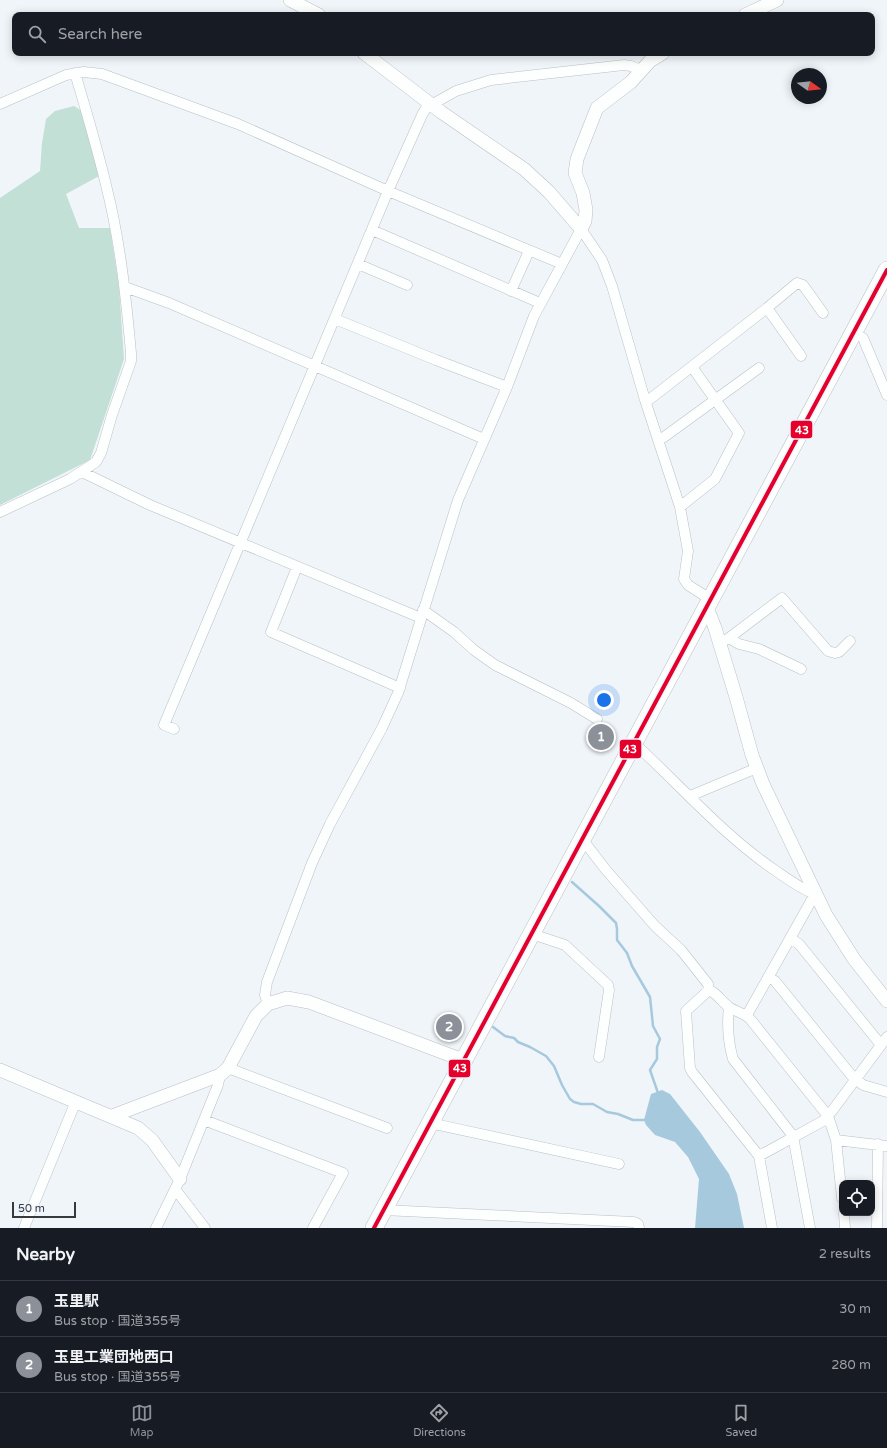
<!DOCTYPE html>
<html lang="en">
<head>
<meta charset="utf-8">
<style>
  body { margin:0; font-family:"Varela Round","Noto Sans JP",sans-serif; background:#242831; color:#f1f3f6 }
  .controls { position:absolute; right:12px; bottom:12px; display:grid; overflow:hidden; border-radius:8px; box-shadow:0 2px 10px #0003 }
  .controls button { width:36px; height:36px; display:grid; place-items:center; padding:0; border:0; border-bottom:1px solid #363941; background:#171b24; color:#f1f3f6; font:20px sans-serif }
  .compass { position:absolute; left:791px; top:68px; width:36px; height:36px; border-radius:50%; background:#171b24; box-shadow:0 2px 10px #0003; rotate:105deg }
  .scale { position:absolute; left:12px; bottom:10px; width:64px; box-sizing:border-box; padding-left:4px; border:2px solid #383b3e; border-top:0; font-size:11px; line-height:14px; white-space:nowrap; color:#383b3e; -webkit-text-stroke:3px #edf4fd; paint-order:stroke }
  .you { position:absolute; left:604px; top:700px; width:14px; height:14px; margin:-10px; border:3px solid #fff; border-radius:50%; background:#1a73e8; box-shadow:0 0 0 6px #1a73e833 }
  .badge { display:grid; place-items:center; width:26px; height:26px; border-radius:50%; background:#8c9099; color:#fff; font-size:13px; font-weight:700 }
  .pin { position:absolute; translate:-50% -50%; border:2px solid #fff; box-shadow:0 1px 4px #0006 }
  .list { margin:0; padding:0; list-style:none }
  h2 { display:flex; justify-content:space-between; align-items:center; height:52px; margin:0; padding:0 16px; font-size:17px }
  h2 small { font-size:13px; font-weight:400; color:#9ea1a6 }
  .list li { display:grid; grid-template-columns:26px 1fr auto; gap:12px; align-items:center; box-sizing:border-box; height:56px; padding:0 16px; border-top:1px solid #363941 }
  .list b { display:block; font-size:15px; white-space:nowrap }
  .list p { margin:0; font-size:13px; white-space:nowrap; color:#9ea1a6 }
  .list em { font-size:13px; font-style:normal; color:#9ea1a6 }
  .icon { flex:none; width:22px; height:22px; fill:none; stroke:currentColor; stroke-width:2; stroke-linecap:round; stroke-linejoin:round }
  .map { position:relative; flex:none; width:887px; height:1228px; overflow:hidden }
  .search { position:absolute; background:#171b24; box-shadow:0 2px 10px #0003; left:12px; right:12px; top:12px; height:44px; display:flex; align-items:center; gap:10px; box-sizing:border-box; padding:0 14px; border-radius:8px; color:#9ea1a6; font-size:15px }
  .sheet { height:164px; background:#171b24 }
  nav { display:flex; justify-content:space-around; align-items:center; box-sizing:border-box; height:56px; border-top:1px solid #363941; background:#171b24; font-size:11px; color:#9ea1a6 }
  nav a { display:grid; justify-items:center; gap:2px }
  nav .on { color:#8c9099 }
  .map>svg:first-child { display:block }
</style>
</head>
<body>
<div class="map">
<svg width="887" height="1228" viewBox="0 0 887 1228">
  <rect width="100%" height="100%" fill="#f0f5fa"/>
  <path fill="#c2e0d5" d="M74,106L82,111L99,176L66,194L79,228H110L119,287L124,359L90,460L0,505V198L40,171L42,143L46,119L55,111Z"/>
  <path fill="#a6c9dd" d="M662,1090L670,1094L700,1132L729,1174L737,1194L744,1228H695L699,1179L688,1157L675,1142L655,1135L646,1125L644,1120L651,1094Z"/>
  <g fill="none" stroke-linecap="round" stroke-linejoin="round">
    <path stroke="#a6c9dd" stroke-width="2.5" d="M572,882L599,906L616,923L617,929V940L627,953L632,966L650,997L653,1026L660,1039L657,1047V1059L650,1070L658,1093
      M493,1027L505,1036L514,1038L518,1042L530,1047L546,1056L554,1066L562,1085L570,1099L574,1102L581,1104H593L607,1112L618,1114L633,1120H648"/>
    <g stroke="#bcbfc2" stroke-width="11">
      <path id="minor" d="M0,104L66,75L84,72L102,74L238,124L388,191L562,264
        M372,230L540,303
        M358,264L407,285
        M125,287L169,303L484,439
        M511,291L529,251
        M767,308L797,283L803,285L823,313
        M335,319L436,360L507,387
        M854,333L863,338L887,395
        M645,400L650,399L767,308L801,356
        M658,440L664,437L759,368
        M82,472L150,505L421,618
        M680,507L715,479L739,433L692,367
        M0,512L70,479L96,462L101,453L112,415L131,361V353C126,297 120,240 106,185C97,147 86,110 75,73
        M297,567L271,632L400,688
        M423,610L454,632L474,650L495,665L571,703L597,719
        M729,638L739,644L759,649L801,669
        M720,643L729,638L782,598L828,651L835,653L839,652L850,641
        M174,729L164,725L388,191L422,115L426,108L431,105L456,91L491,80L624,65L631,66L641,70
        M634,743C681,786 723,835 776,871C789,880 801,889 815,894L747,1015
        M690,796L757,768
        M582,841L586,844L606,870L655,926L681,950L708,984L709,990C717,993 722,1002 729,1007C736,1012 745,1013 751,1020L828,1116L836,1140L842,1198
        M532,934L565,945L608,985L609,990L599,1057
        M790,938L799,944L881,1045
        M768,977L775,981L852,1076L863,1085L887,1092
        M709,990L686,1011L690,1068L692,1072L759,1156L772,1228
        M268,1004L265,995L267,982L312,863L330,824L382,728L398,693L458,500L507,387L534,316L581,229L602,260L612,286L645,400L680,507L688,551L684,579L688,585L710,599
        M729,1007C727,1025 728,1042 733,1059L793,1136L810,1228
        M228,1068L387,1128
        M204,1120L343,1173L313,1228
        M430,1123L619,1164
        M836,1140L887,1146
        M759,1156L823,1121L832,1111L887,1037
        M175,1189L205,1228
        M383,1210L634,1222L638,1224L639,1228
        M844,1213L845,1228
        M24,1228L76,1101
        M156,1228L180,1179L218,1085L220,1075
        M877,1228L878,1144"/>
    </g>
    <g stroke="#bcbfc2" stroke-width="14">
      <path id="tertiary" d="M290,0L319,15
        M745,15L777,0
        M364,53L441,112L524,169L549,192L581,229L585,221L586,210L583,193L575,173L577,159L597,108L631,82L650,61L663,53
        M705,608L710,615L715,628L736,697L752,755L763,784L826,915L854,959L887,1001
        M0,1070L138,1128L152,1140L180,1179
        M112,1116L220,1075L228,1068L256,1016L268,1004L287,998L309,1002L463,1060"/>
    </g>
    <g stroke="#bcbfc2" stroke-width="18">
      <path id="trunk" d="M374,1228L887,270"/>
    </g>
    <use href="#minor" stroke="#fdfefe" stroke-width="10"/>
    <use href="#tertiary" stroke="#fdfefe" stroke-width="13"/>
    <use href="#trunk" stroke="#fdfefe" stroke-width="17"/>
    <g stroke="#edf4fd" stroke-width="7">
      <path id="bus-1" d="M374,1228L887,270"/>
    </g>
    <use href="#bus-1" stroke="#e4002b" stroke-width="4"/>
  </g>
  <g stroke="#edf4fd" stroke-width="1.5">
    <rect x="790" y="420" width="23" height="19" rx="4" fill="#e4002b"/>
    <rect x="619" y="739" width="23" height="20" rx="4" fill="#e4002b"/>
    <rect x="448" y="1059" width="23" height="19" rx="4" fill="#e4002b"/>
  </g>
  <g font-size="11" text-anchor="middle" font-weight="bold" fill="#fff">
    <text x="802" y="434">43</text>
    <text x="630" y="753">43</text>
    <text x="460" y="1072">43</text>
  </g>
</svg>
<div class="controls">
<button><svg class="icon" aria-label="locate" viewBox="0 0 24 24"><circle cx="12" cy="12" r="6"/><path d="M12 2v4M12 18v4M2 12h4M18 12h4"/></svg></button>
</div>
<svg class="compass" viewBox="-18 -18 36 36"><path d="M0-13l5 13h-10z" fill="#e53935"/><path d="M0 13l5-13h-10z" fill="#9ea1a6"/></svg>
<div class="scale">50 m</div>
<div class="you"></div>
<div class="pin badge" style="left:601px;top:737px">1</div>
<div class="pin badge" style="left:449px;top:1027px">2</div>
<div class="search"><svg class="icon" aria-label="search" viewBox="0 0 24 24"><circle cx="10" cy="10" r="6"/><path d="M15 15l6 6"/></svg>Search here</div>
</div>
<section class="sheet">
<h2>Nearby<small>2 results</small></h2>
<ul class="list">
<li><span class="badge">1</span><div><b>玉里駅</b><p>Bus stop · 国道355号</p></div><em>30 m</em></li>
<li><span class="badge">2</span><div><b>玉里工業団地西口</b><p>Bus stop · 国道355号</p></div><em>280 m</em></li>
</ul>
</section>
<nav>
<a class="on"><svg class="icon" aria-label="map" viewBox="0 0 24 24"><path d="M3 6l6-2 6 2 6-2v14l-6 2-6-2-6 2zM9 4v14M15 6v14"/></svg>Map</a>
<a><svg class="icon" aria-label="directions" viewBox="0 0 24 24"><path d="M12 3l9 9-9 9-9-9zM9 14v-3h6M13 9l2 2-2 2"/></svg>Directions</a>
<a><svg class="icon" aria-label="saved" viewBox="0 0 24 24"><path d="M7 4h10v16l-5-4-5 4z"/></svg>Saved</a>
</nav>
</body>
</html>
